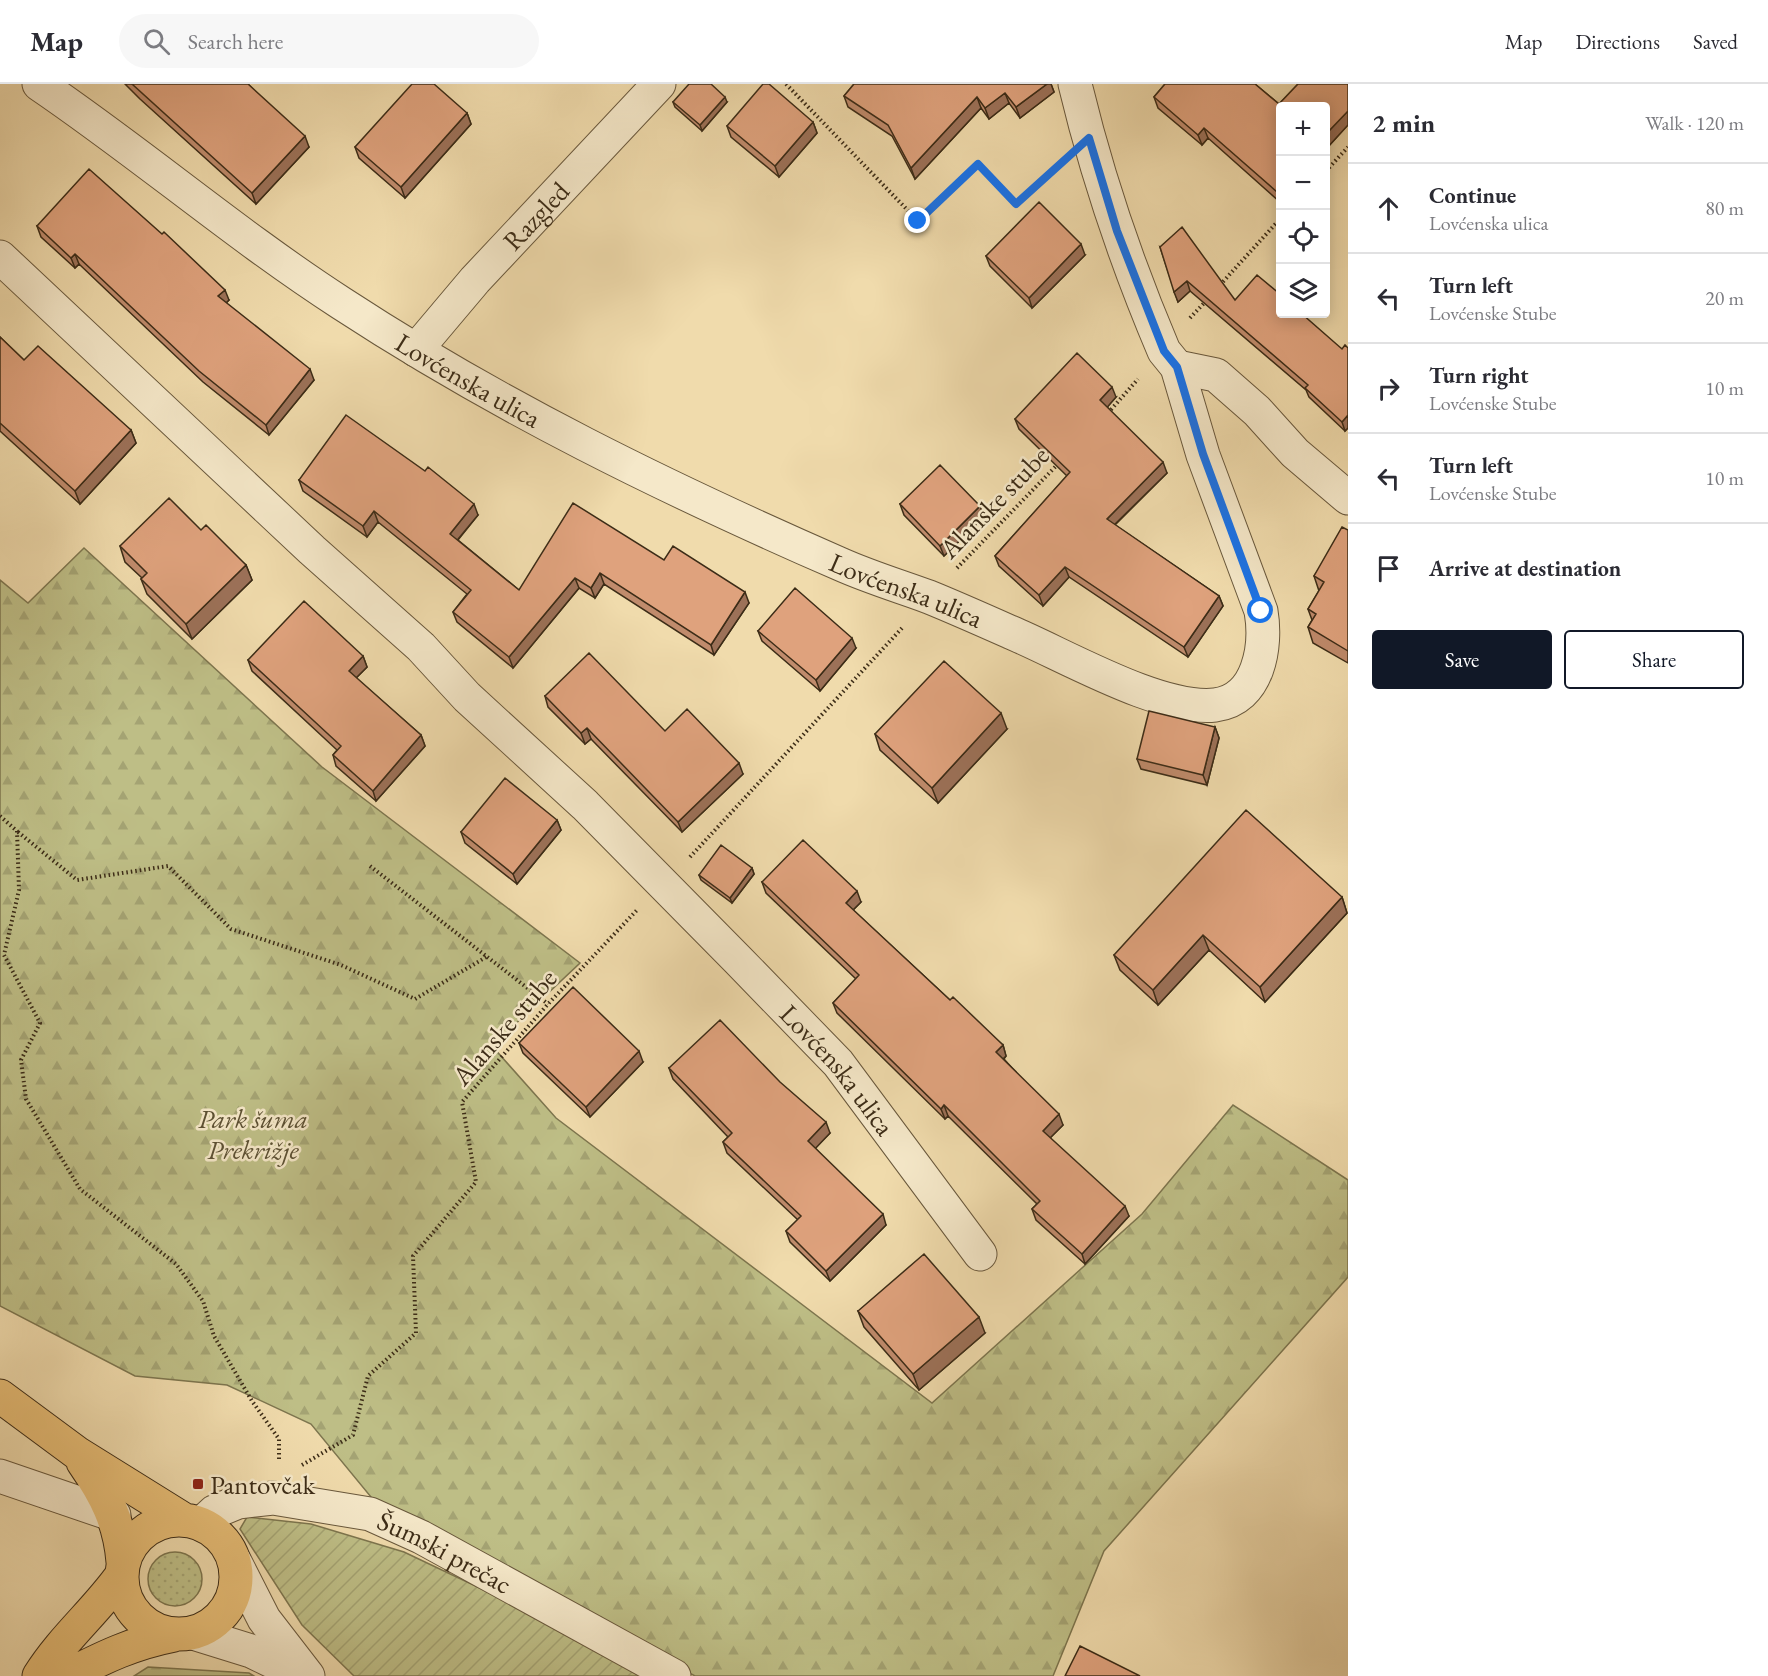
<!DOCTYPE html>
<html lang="en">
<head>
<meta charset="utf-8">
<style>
  body { margin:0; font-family:"EB Garamond",serif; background:#f7f7f7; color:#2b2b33 }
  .controls { position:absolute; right:18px; top:18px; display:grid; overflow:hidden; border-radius:6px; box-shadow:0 3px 15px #0003 }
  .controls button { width:54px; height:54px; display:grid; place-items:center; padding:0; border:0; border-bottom:2px solid #e1e1e2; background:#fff; color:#2b2b33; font:30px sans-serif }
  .stop { position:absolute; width:18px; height:18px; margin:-14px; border:4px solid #1a73e8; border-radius:50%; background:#fff }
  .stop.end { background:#1a73e8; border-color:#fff; box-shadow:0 2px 6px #0008 }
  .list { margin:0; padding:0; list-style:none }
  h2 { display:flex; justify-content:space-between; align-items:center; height:78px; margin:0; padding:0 24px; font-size:26px }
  h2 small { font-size:20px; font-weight:400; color:#7c7c81 }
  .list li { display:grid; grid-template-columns:39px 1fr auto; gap:18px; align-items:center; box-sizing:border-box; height:90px; padding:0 24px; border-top:2px solid #e1e1e2 }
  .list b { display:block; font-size:22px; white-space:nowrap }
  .list p { margin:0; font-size:20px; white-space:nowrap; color:#7c7c81 }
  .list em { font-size:20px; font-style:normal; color:#7c7c81 }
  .actions { display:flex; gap:12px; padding:18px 24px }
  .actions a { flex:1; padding:14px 0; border:2px solid #111827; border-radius:6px; text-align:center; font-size:21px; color:#111827 }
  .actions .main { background:#111827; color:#fff }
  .icon { flex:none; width:33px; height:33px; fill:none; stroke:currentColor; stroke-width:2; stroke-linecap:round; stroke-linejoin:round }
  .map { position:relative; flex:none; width:1348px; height:1592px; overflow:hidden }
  header { display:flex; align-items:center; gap:36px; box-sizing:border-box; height:84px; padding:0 30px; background:#fff; border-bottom:2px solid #e1e1e2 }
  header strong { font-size:28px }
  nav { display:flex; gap:33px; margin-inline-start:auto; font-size:21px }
  .search { width:420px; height:54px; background:#f7f7f7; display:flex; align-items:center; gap:15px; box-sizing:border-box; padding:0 21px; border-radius:33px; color:#7c7c81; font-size:22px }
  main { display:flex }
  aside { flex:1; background:#fff }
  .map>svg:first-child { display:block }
</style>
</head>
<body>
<header>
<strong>Map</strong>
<div class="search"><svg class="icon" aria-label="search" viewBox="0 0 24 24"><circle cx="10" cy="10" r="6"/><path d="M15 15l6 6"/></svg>Search here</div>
<nav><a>Map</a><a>Directions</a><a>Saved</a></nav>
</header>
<main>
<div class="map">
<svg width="1348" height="1592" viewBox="0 0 1348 1592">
  <defs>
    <pattern id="grass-dots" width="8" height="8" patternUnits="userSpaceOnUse" patternTransform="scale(1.5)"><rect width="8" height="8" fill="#bebe86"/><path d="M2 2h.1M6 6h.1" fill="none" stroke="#a4a373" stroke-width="1.8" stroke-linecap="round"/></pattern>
    <pattern id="forest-firs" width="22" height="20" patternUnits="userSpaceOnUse" patternTransform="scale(1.5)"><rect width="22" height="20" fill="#bebe86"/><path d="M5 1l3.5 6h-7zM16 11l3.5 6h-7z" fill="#a4a373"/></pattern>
    <pattern id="garden-furrows" width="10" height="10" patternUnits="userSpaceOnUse" patternTransform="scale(1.5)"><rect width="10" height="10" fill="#bebe86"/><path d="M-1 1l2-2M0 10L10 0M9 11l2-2" fill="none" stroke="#a4a373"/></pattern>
  </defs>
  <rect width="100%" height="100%" fill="#f0dbac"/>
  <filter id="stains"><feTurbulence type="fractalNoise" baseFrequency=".00333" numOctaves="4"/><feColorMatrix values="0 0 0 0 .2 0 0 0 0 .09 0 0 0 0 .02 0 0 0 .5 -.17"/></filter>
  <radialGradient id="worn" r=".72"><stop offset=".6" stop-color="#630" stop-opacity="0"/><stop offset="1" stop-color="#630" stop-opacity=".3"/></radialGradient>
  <path fill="url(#grass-dots)" stroke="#7d754e" stroke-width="1.5" d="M148 1495a27 27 0 1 1 54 0a27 27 0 1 1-54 0Z"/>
  <path fill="url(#forest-firs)" stroke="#7d754e" stroke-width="1.5" d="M84,464L322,683L580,879L492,962L556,1034L932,1319L1142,1130L1233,1021L1348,1096V1193L1104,1467L1053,1592H695L380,1424L311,1340L227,1301L135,1292L0,1222V496L28,519Z
    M148,1583L249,1589L254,1592H134Z"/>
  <path fill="url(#garden-furrows)" stroke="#7d754e" stroke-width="1.5" d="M247,1433L311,1440L404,1468L528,1527L646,1592H354L302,1541L240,1445Z"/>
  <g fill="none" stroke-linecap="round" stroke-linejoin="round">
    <g stroke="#69583c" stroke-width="35">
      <g id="minor">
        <path id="s1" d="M39,0C142,70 236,151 341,219C500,323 666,404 840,480C869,493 899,502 929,513C956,524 983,536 1010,548C1063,570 1159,627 1215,621C1259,616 1267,562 1261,527L1203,371L1177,283L1164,267C1127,180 1097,92 1075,0"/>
        <path id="s2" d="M0,173L312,466L421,563L467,613L585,721L738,876L838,979L980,1170"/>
        <path id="s3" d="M416,266L475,196L659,0"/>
        <path d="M1177,283L1216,291L1257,327L1295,369L1348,414"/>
        <path d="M0,1392L114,1431"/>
        <path id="s4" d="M201,1440L214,1428L238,1418L273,1414L370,1430L421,1453L674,1592"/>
        <path d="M234,1476L264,1535L308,1592"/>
        <path d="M193,1549L251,1567L303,1592"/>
      </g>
    </g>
    <g stroke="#3c2c17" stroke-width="35">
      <path id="major" d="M0,1312L77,1369L183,1435
        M83,1378C105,1410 120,1438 123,1478
        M122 1493a57 57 0 1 1 114 0a57 57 0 1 1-114 0Z
        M39,1592C62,1555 96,1527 121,1492
        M67,1592C104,1573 133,1559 174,1551"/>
    </g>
    <path stroke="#3c2c17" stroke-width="4" stroke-dasharray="1.5 3" stroke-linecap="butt" d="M786,0L918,137L978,80L1016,120L1059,81
      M1326,87L1348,63
      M1220,201L1280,135
      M1190,234L1207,216
      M1108,329L1138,295
      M957,484L1058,380
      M0,732L17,747L19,806L4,871L40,939L21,976L26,1015L80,1105L176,1180L203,1217L214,1252L252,1317L279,1355V1377
      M18,748L77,796L168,782L231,845L341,881L415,915L488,872
      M690,773L903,543
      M370,782L548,920
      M302,1381L353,1351L368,1292L416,1249L413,1172L476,1098L462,1018L548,920L638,825"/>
    <use href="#minor" stroke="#f5e8c9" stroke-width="33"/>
    <use href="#major" stroke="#e8be76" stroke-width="33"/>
  </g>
  <path fill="#c08b6c" stroke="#3c2c17" stroke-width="1.5" d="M125,0H248L309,63L256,120L140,15Z
    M854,0H1051L1054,8L1020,34L1009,19L989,35L981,24L915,95L892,52L848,23L844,12Z
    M1165,0H1255L1279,20L1298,0H1348V41L1326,65V22H1281V119L1208,54L1202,61L1158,24L1154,13Z
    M673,18H727L702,47L675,23Z
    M467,29L471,40L405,114L359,74L355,63Z
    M813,38L817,49L779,93L731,53L727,42Z
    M37,142L229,216L226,219L314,296L269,351L203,298L79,180L75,184L41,153Z
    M1160,163L1235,216L1342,265L1348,264V344L1345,347L1309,313L1306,306L1190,207L1178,218Z
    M1085,171L1032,224L990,182L986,172Z
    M0,253L24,276L131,346L136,359L80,420L0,347Z
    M1116,313L1107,323L1167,389L1115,441L1219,512L1223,522L1188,573L1069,493L1043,522L999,482L995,472L1067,392L1019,345L1015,335Z
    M299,396L478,431L458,456L519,506L664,476L749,519L714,571L604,500L595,514L579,504L513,584L457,538L453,528L467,510L378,438L367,453L303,407Z
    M900,420L984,433L944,472L904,431Z
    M201,446L246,481L252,496L192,555L147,510L141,495L142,494L125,478L120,462Z
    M1348,446V579L1313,559L1308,543L1312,536L1308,525L1319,507L1314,492Z
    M758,547L856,564L820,607L762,557Z
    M363,572L367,583L356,594L421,651L425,662L376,717L336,682L333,671L337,666L252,587L248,576Z
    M545,612L665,647L743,690L682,748L591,655L585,660L548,623Z
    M1215,643L1219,654L1207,701L1141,685L1137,675Z
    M1007,645L938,719L880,666L875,650Z
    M557,736L561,746L517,800L465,759L461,748Z
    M752,784L754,790L732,819L701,796L699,791Z
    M762,798L861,818L853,826L950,916L1003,961L1006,972L1004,975L1063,1041L1050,1054L1129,1132L1085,1180L1036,1136L1032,1125L1037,1120L948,1032L945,1035L837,929L833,919L856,895L766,809Z
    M1342,813L1347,829L1265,918L1209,866L1158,921L1120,886L1114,871Z
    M519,959L643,978L590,1033L523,969Z
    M669,984L830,1049L815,1064L886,1141L830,1197L790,1158L786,1147L798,1136L727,1069L723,1058L728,1053L673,995Z
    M858,1227L985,1249L919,1306L864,1243Z"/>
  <path fill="#9c7158" stroke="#3c2c17" stroke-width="1.5" d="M1047,0H1051L1054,8L1020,34L1016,23Z
    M1005,9L1009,19L989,35L985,24Z
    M725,13L727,18L702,47L700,41Z
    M977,13L981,24L915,95L911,84Z
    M1348,27V41L1326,65V50Z
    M467,29L471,40L405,114L401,103Z
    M813,38L817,49L779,93L775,82Z
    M1204,44L1208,54L1202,61L1198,51Z
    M305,52L309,63L256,120L252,109Z
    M1281,104V118L1277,108Z
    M1081,160L1085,171L1032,224L1029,214Z
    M75,170L79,180L75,184L71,174Z
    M1187,197L1190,207L1178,218L1174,208Z
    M225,206L229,216L222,223L218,212Z
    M310,285L314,296L269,351L266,341Z
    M1112,303L1116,313L1104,327L1100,316Z
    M1348,331V344L1345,347L1342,338Z
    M131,346L136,359L80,420L75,407Z
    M1163,378L1167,389L1110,445L1107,435Z
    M474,420L478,431L454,460L450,450Z
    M980,422L984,433L944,472L940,462Z
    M374,427L378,438L367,453L363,442Z
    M246,481L252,496L192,555L186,540Z
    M1065,483L1069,493L1043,522L1039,511Z
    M600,489L604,500L595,514L591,504Z
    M575,494L579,504L513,584L509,573Z
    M745,508L749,519L714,571L711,561Z
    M1219,512L1223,522L1188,573L1184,563Z
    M852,554L856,564L820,607L816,596Z
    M363,572L367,583L352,598L349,587Z
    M1001,629L1007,645L938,719L932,704Z
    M1215,643L1219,654L1207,701L1203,691Z
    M587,644L591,655L585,660L581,649Z
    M421,651L425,662L376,717L373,707Z
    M739,679L743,690L682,748L678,738Z
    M557,736L561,746L517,800L513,790Z
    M752,784L754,790L732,819L730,814Z
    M857,807L861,818L849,830L846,819Z
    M1342,813L1347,829L1265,918L1260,903Z
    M1203,851L1209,866L1158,921L1153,906Z
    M1003,961L1006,972L1000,978L996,968Z
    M639,967L643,978L590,1033L586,1023Z
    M944,1021L948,1032L945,1035L941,1025Z
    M1059,1030L1063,1041L1047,1057L1043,1047Z
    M826,1038L830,1049L812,1068L808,1057Z
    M1125,1122L1129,1132L1085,1180L1082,1170Z
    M883,1130L886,1141L830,1197L826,1187Z
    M979,1233L985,1249L919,1306L913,1290Z"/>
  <path fill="#dfa27d" stroke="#3c2c17" stroke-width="1.5" d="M132,0H248L305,52L252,109Z
    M412,0H434L467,29L401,103L355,63Z
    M689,0H711L725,13L700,41L673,18Z
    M763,0H769L813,38L775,82L727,42Z
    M854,0H1047L1016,23L1005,9L985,24L977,13L911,84L888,41L844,12Z
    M1165,0H1255L1279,20L1298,0H1348V27L1326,50V22H1281V104L1277,108L1204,44L1198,51L1154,13Z
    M89,85L162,150L164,148L225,206L218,212L310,285L266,341L199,287L75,170L71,174L37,142Z
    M1039,118L1081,160L1029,214L986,172Z
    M1182,143L1235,216L1257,191L1281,211V230H1302L1342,265L1345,261L1348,264V331L1342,338L1305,304L1308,301L1187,197L1174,208L1160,163Z
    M0,253L24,276L38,262L131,346L75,407L0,339Z
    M1077,269L1112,303L1100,316L1163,378L1107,435L1219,512L1184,563L1065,483L1039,511L995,472L1070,388L1015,335Z
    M346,331L425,387L428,383L474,420L450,450L519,506L573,419L664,476L673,462L745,508L711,561L600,489L591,504L575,494L509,573L453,528L471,506L374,427L363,442L299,396Z
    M940,381L980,422L940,462L900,420Z
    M169,414L201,446L206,441L246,481L186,540L141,495L147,489L120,462Z
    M1342,443L1348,446V567L1308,543L1316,530L1308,525L1324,498L1314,492Z
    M795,504L852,554L816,596L758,547Z
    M304,517L363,572L349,587L421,651L373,707L333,671L341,662L248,576Z
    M589,569L665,647L687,625L739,679L678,738L587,644L581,649L545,612Z
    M944,577L1001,629L932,704L875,650Z
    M1149,627L1215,643L1203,691L1137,675Z
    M505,694L557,736L513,790L461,748Z
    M1246,726L1342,813L1260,903L1203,851L1153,906L1114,871Z
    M803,756L857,807L846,819L950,916L953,913L1003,961L996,968L1059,1030L1043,1047L1125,1122L1082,1170L1032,1125L1040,1117L944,1021L941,1025L833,919L859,891L762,798Z
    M721,761L752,784L730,814L699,791Z
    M573,903L639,967L586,1023L519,959Z
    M720,936L780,998L826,1038L808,1057L883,1130L826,1187L786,1147L801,1132L723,1058L732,1049L669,984Z
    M924,1170L979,1233L913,1290L858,1227Z
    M1080,1562L1140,1592H1065Z"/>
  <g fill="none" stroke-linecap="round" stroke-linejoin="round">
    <path stroke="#1a73e8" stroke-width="8" d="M918,137L978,80L1016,120L1089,54L1117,147L1164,267L1177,283L1203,370L1261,527"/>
  </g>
  <rect fill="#8f2418" stroke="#f5e8c9" stroke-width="2" x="192" y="1394" width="12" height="12" rx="3"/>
  <g text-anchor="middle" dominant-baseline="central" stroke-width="5" stroke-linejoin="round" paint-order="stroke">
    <g font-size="27" fill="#3c2c17" stroke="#f5e8c9">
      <text stroke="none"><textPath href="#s3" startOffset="180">Razgled</textPath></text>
      <text stroke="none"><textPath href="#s1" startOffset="522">Lovćenska ulica</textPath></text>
      <text transform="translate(994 418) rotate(-46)">Alanske stube</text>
      <text stroke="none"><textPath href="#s1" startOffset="1008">Lovćenska ulica</textPath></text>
      <text transform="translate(504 943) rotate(-49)">Alanske stube</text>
      <text stroke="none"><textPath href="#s2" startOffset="1168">Lovćenska ulica</textPath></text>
      <text stroke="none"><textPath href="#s4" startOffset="261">Šumski prečac</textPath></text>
    </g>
    <g font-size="27" font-style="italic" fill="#5c5033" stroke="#f5e8c9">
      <text x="253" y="1034">Park šuma<tspan x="253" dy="31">Prekrižje</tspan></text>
    </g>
    <g font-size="27" fill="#3c2c17" stroke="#f5e8c9" text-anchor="start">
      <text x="210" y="1400">Pantovčak</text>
    </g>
  </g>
  <rect width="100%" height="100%" filter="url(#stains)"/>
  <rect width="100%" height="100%" fill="url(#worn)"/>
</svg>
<div class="controls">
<button>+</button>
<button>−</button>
<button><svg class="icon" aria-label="locate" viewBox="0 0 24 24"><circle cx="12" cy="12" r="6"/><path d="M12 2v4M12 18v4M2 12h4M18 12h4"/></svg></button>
<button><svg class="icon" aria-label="layers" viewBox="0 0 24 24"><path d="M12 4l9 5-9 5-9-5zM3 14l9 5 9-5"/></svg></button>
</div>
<div class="stop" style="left:1261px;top:527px"></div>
<div class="stop end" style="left:918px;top:137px"></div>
</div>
<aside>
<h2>2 min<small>Walk · 120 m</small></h2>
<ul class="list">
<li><svg class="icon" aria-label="ahead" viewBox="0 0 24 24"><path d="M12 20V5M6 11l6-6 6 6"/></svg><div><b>Continue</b><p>Lovćenska ulica</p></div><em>80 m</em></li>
<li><svg class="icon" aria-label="left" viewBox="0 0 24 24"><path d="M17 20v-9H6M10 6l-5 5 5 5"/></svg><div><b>Turn left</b><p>Lovćenske Stube</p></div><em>20 m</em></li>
<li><svg class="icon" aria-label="right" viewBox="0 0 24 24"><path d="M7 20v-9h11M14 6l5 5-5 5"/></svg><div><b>Turn right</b><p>Lovćenske Stube</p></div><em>10 m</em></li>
<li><svg class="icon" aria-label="left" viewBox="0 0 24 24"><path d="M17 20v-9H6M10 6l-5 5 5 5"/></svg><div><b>Turn left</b><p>Lovćenske Stube</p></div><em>10 m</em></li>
<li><svg class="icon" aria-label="arrive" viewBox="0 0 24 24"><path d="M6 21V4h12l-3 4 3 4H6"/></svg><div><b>Arrive at destination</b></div></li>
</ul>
<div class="actions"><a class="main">Save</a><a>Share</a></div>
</aside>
</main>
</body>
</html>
